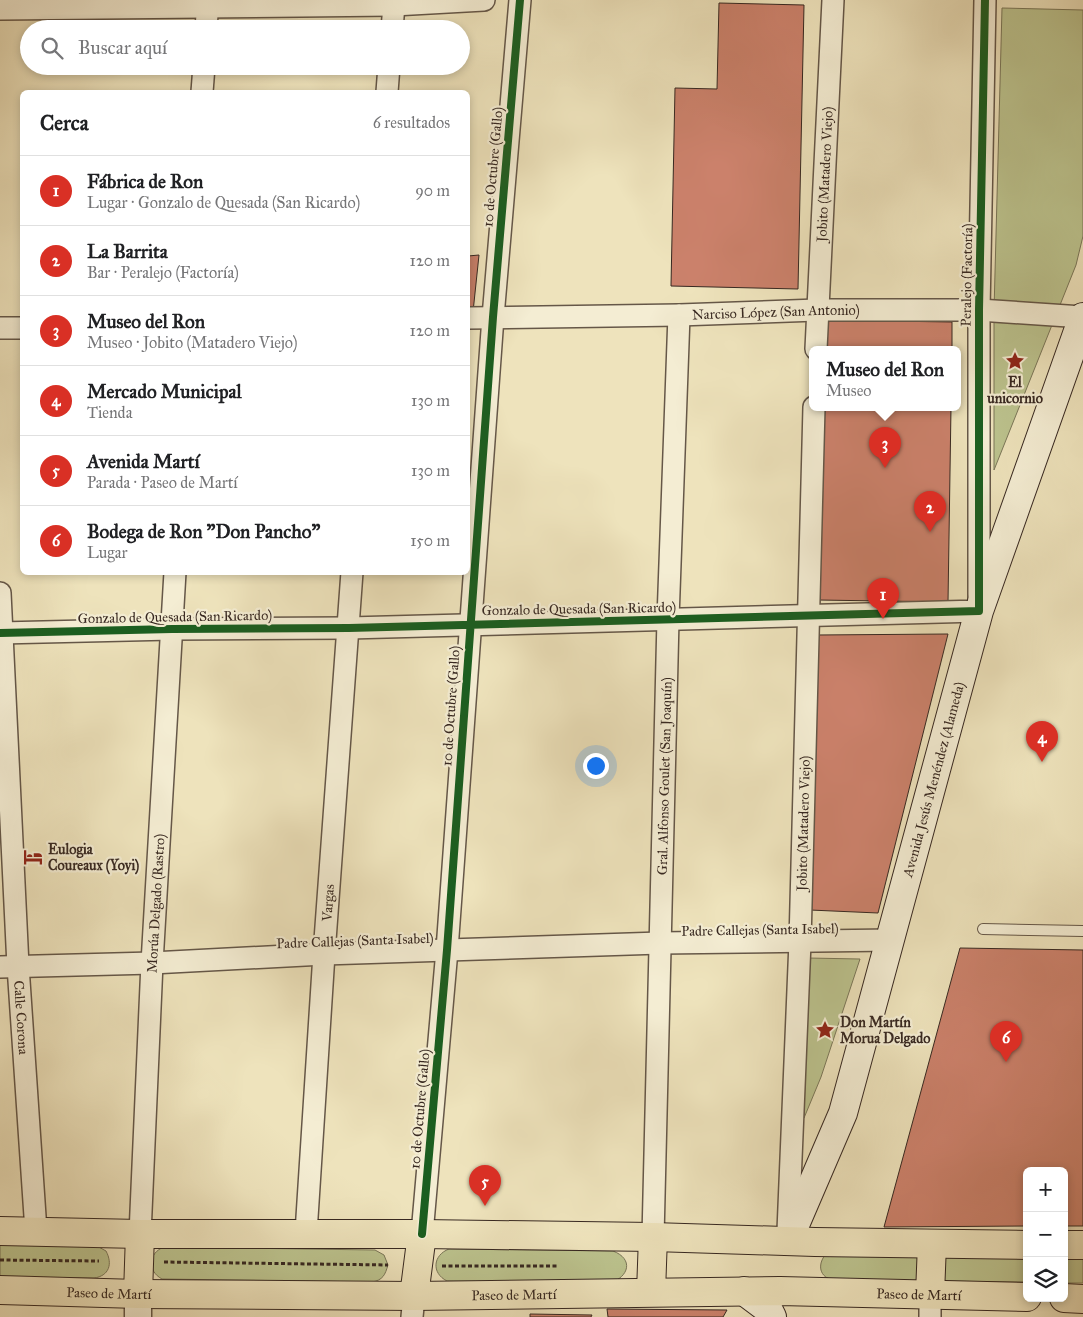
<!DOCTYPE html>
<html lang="es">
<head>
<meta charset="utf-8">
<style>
  body { margin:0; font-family:"IM FELL Great Primer",serif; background:#f6f6f6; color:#202124 }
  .controls { position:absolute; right:15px; bottom:15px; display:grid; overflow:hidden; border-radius:8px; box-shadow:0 2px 8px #0003 }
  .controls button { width:45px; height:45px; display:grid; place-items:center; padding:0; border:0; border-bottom:1px solid #e0e0e0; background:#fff; color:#202124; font:25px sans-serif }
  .you { position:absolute; left:595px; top:765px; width:18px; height:18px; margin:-12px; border:4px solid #fff; border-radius:50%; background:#1a73e8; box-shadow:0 0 0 8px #1a73e833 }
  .badge { display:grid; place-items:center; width:32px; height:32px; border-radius:50%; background:#d93025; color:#fff; font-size:16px; font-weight:700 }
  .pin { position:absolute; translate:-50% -41px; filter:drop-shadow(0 1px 2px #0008) }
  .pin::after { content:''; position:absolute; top:26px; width:18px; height:15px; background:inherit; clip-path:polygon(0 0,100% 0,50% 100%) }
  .popup { position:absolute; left:809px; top:346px; width:152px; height:65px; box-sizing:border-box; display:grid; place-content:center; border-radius:8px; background:#fff; filter:drop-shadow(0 1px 4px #0005); font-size:16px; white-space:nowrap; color:#757577 }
  .popup b { font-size:19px; color:#202124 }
  .popup::after { content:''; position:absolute; left:50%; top:100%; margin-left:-10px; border:10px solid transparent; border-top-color:#fff }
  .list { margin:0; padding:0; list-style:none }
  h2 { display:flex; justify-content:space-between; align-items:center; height:65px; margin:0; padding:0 20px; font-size:21px }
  h2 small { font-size:16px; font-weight:400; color:#757577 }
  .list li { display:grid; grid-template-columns:32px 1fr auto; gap:15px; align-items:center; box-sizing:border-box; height:70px; padding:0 20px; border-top:1px solid #e0e0e0 }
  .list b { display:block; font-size:19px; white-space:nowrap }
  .list p { margin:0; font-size:16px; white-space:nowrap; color:#757577 }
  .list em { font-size:16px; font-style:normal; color:#757577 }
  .icon { flex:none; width:28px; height:28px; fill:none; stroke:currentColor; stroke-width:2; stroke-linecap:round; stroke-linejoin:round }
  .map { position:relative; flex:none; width:1083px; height:1317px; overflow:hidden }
  .search { position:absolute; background:#fff; box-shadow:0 2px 8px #0003; left:20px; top:20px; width:450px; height:55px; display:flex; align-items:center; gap:12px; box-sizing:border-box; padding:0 18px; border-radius:28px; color:#757577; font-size:19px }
  .panel { position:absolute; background:#fff; box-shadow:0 2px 8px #0003; left:20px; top:90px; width:450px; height:485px; border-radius:8px }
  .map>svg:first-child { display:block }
</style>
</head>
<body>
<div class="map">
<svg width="1083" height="1317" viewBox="0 0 1083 1317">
  <rect width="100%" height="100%" fill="#eee3bc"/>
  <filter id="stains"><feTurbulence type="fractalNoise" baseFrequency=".004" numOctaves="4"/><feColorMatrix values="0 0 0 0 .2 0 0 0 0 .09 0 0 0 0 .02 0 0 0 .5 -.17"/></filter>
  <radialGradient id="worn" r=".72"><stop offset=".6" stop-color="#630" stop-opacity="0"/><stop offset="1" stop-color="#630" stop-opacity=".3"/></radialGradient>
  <path fill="#bcc38e" stroke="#7a7658" d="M1002,8L1083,10V236L1076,265L994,470V311Z
    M808,958L860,959L821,1077L804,1118Z
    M0,1245L97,1246L106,1251C113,1264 109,1276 94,1278L0,1277Z
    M164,1247L375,1250L384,1255L388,1265C385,1275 383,1280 372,1282L162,1279C147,1271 148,1253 164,1247Z
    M449,1249L613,1251C634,1259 629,1277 610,1283L447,1281C431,1273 433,1255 449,1249Z
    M1027,1253V1282L834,1280C819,1278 817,1264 826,1254Z
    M1064,1253H1083V1283H1064Z"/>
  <path fill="#cb816b" stroke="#372821" d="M719,3L804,5L798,289L671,286L675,88L717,89Z
    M479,255L473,312H468V256Z
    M822,320L952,322V349H822Z
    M821,407H951L948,602L818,600Z
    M948,634L878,913L810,910L817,635Z
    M960,948L1083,950V1226H1064V1171H1027V1226L884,1227Z
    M607,1309L727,1310L723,1317H608Z
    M530,1314L592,1315L591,1317H530Z"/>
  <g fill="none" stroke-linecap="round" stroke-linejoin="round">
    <g stroke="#655748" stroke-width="12">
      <path id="service" d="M983,929L1083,931"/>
    </g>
    <g stroke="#655748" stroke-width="24">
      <g id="minor">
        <path d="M0,9L394,5L484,0"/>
        <path d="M206,29L208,0"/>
        <path d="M392,29L394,5"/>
        <path d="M202,92L204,66"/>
        <path d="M387,92L389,66"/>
        <path id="s1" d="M468,318L679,315L817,310H979L1083,317"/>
        <path d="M0,328H22"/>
        <path id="s2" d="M816,349L833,0"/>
        <path id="s3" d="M0,593L18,966L36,1231"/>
        <path d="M0,633L172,629L349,628L979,611V310L985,0"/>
        <path d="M0,967L152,963L324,954L660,943L891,940"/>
        <path id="s4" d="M788,1231L800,942L814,407"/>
        <path id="s5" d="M306,1233L324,954L352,572"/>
        <path id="s6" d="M140,1234L152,963L175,572"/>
        <path d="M422,1234L447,950L493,317L520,0"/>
        <path id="s7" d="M653,1237L668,619L679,315"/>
        <path d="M412,1317L414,1296"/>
        <path d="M930,1317V1294"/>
      </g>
    </g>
    <g stroke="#655748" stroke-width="29">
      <path id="tertiary" d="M138,1317V1294"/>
    </g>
    <g stroke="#372821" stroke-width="30">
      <g id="secondary">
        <path id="s8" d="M788,1241L843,1113L979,611L1083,317"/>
        <path d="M744,1291L768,1309L772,1317"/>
      </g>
    </g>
    <g stroke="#372821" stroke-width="30">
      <g id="primary">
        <path d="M0,1231L140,1234H422L653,1237L815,1242L1027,1245"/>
        <path d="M1064,1245H1083"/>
        <path id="s9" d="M0,1290L138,1294L414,1296L780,1291L1027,1297"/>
        <path d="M651,1292L653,1237"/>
        <path d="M138,1294L140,1234"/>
        <path d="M930,1294L932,1244"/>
        <path d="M414,1296L422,1234"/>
        <path d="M1064,1298L1083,1299"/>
      </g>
    </g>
    <path stroke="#372821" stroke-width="3" stroke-dasharray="4 2.5" stroke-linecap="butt" d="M0,1260L99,1261
      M164,1262L388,1265
      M442,1266H558"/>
    <use href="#service" stroke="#f4edd3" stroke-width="10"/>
    <use href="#minor" stroke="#f4edd3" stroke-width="21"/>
    <use href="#tertiary" stroke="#f4edd3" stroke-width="26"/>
    <use href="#secondary" stroke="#f4edd3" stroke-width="28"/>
    <use href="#primary" stroke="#eee3bc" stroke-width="28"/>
    <g stroke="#f4edd3" stroke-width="11">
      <path id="cycleway" d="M0,633L172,629L349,628L979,611V310L985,0
        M422,1234L447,950L493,317L520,0"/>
    </g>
    <use href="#cycleway" stroke="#1b5e20" stroke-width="8"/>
  </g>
  <defs>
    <g id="sight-bare" transform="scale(1.5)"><path d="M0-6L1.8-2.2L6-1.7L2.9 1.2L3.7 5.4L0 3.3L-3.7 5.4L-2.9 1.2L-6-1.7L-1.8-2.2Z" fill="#8f2418" stroke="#f4edd3" stroke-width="2.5" paint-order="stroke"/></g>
    <g id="hotel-bare" transform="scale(1.5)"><path d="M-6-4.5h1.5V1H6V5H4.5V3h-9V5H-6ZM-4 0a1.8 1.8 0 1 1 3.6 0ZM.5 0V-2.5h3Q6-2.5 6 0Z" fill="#8f2418" stroke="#f4edd3" stroke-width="2.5" paint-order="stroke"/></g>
  </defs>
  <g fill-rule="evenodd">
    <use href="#sight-bare" x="1015" y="361"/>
    <use href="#hotel-bare" x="33" y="857"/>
    <use href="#sight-bare" x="825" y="1030"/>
  </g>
  <g text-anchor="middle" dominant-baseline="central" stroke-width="4.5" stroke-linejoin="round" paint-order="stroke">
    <g font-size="14" fill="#372821" stroke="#f4edd3">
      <text transform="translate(493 167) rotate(-85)">10 de Octubre (Gallo)</text>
      <text stroke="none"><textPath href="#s2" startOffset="175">Jobito (Matadero Viejo)</textPath></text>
      <text transform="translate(967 275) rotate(-89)">Peralejo (Factoría)</text>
      <text stroke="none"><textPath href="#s1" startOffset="308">Narciso López (San Antonio)</textPath></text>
      <text transform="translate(579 609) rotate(-1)">Gonzalo de Quesada (San Ricardo)</text>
      <text transform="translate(175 617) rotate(-1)">Gonzalo de Quesada (San Ricardo)</text>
      <text transform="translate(451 706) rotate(-86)">10 de Octubre (Gallo)</text>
      <text stroke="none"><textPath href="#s7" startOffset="461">Gral. Alfonso Goulet (San Joaquín)</textPath></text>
      <text stroke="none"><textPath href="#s8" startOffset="485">Avenida Jesús Menéndez (Alameda)</textPath></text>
      <text stroke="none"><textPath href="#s4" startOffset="408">Jobito (Matadero Viejo)</textPath></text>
      <text stroke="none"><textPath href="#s6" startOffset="331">Morúa Delgado (Rastro)</textPath></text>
      <text stroke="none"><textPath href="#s5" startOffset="331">Vargas</textPath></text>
      <text transform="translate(760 930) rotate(-1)">Padre Callejas (Santa Isabel)</text>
      <text transform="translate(355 941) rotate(-2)">Padre Callejas (Santa Isabel)</text>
      <text stroke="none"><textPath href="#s3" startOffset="425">Calle Corona</textPath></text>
      <text transform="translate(420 1109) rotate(-85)">10 de Octubre (Gallo)</text>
      <text stroke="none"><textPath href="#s9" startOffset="109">Paseo de Martí</textPath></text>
      <text stroke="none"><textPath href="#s9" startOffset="514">Paseo de Martí</textPath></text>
      <text stroke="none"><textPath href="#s9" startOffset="919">Paseo de Martí</textPath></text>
    </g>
    <g font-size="14" font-weight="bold" fill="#372821" stroke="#f4edd3" text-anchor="start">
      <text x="1015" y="382" text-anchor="middle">El<tspan x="1015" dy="16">unicornio</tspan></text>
      <text x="48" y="849">Eulogia<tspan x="48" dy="16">Coureaux (Yoyi)</tspan></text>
      <text x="840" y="1022">Don Martín<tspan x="840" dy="16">Morua Delgado</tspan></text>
    </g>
  </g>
  <rect width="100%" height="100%" filter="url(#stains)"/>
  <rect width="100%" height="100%" fill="url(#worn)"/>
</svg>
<div class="controls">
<button>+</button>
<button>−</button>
<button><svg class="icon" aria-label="layers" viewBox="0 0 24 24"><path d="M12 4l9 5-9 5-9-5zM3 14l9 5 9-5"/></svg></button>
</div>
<div class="you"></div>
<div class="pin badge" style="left:883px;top:619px">1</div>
<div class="pin badge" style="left:930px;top:532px">2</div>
<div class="pin badge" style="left:885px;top:468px">3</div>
<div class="popup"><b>Museo del Ron</b>Museo</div>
<div class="pin badge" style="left:1042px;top:762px">4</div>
<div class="pin badge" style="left:485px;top:1206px">5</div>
<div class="pin badge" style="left:1006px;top:1062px">6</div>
<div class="search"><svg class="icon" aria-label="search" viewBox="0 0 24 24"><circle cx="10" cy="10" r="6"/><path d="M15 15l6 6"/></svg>Buscar aquí</div>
<section class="panel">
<h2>Cerca<small>6 resultados</small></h2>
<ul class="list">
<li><span class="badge">1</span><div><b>Fábrica de Ron</b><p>Lugar · Gonzalo de Quesada (San Ricardo)</p></div><em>90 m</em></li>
<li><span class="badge">2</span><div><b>La Barrita</b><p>Bar · Peralejo (Factoría)</p></div><em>120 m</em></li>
<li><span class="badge">3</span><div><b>Museo del Ron</b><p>Museo · Jobito (Matadero Viejo)</p></div><em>120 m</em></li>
<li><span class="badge">4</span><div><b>Mercado Municipal</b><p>Tienda</p></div><em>130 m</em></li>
<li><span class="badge">5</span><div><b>Avenida Martí</b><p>Parada · Paseo de Martí</p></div><em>130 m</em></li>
<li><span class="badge">6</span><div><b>Bodega de Ron &quot;Don Pancho&quot;</b><p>Lugar</p></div><em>150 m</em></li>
</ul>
</section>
</div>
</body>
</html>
